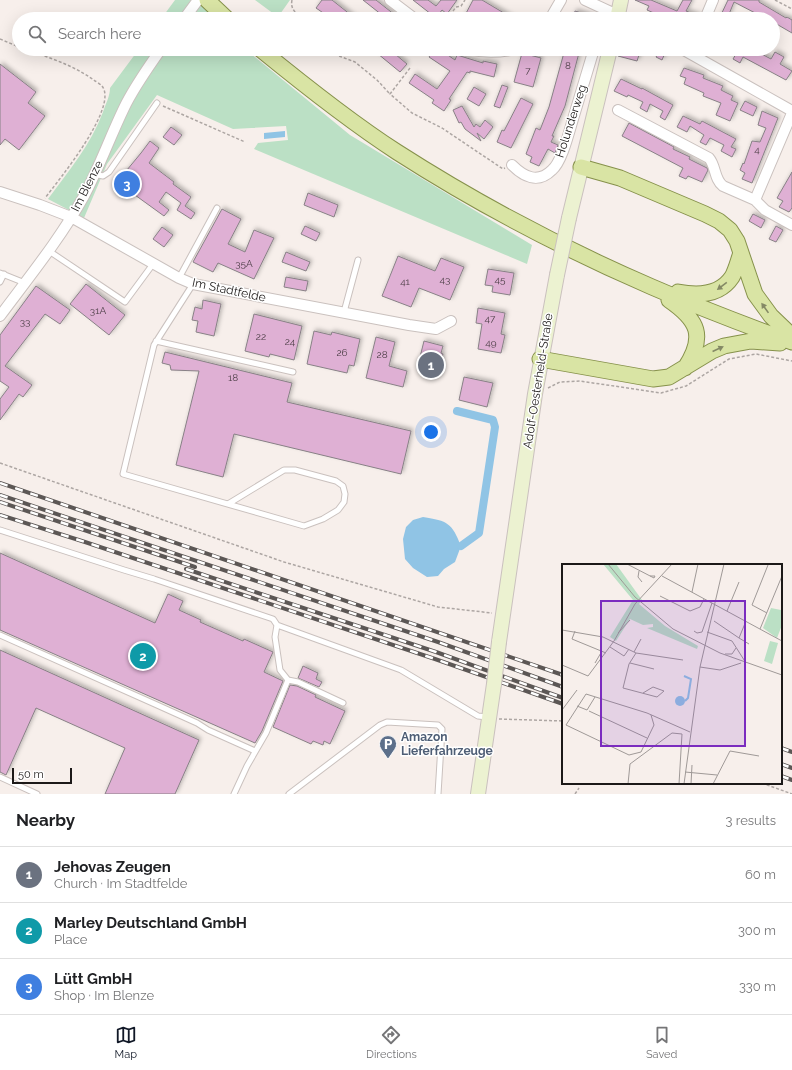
<!DOCTYPE html>
<html lang="en">
<head>
<meta charset="utf-8">
<style>
  body { margin:0; font-family:Raleway,sans-serif; background:#f2f2f2; color:#202124 }
  .scale { position:absolute; left:12px; bottom:10px; width:60px; box-sizing:border-box; padding-left:4px; border:2px solid #1c1918; border-top:0; font-size:11px; line-height:14px; white-space:nowrap; color:#1c1918; -webkit-text-stroke:3px #fff; paint-order:stroke }
  .you { position:absolute; left:431px; top:432px; width:14px; height:14px; margin:-10px; border:3px solid #fff; border-radius:50%; background:#1a73e8; box-shadow:0 0 0 6px #1a73e833 }
  .badge { display:grid; place-items:center; width:26px; height:26px; border-radius:50%; background:#111827; color:#fff; font-size:13px; font-weight:700 }
  .pin { position:absolute; translate:-50% -50%; border:2px solid #fff; box-shadow:0 1px 4px #0006 }
  .list { margin:0; padding:0; list-style:none }
  h2 { display:flex; justify-content:space-between; align-items:center; height:52px; margin:0; padding:0 16px; font-size:17px }
  h2 small { font-size:13px; font-weight:400; color:#757577 }
  .list li { display:grid; grid-template-columns:26px 1fr auto; gap:12px; align-items:center; box-sizing:border-box; height:56px; padding:0 16px; border-top:1px solid #e0e0e0 }
  .list b { display:block; font-size:15px; white-space:nowrap }
  .list p { margin:0; font-size:13px; white-space:nowrap; color:#757577 }
  .list em { font-size:13px; font-style:normal; color:#757577 }
  .icon { flex:none; width:22px; height:22px; fill:none; stroke:currentColor; stroke-width:2; stroke-linecap:round; stroke-linejoin:round }
  .map { position:relative; flex:none; width:792px; height:794px; overflow:hidden }
  .search { position:absolute; background:#fff; box-shadow:0 4px 16px #0002; left:12px; right:12px; top:12px; height:44px; display:flex; align-items:center; gap:10px; box-sizing:border-box; padding:0 14px; border-radius:22px; color:#757577; font-size:15px }
  .sheet { height:220px; background:#fff }
  nav { display:flex; justify-content:space-around; align-items:center; box-sizing:border-box; height:56px; border-top:1px solid #e0e0e0; background:#fff; font-size:11px; color:#757577 }
  nav a { display:grid; justify-items:center; gap:2px }
  nav .on { color:#111827 }
  .map>svg:first-child { display:block }
</style>
</head>
<body>
<div class="map">
<svg width="792" height="794" viewBox="0 0 792 794">
  <defs>
    <filter id="shadow"><feDropShadow dx="2" dy="-2" stdDeviation="2" flood-color="#0004"/></filter>
  </defs>
  <rect width="100%" height="100%" fill="#f7efeb"/>
  <path fill="#bbe0c5" d="M175,0H218L206,18L208,19H161Z
    M255,0H290L278,17Z
    M139,49H245L350,135L532,245L527,264L254,149L258,143L288,140L286,126L233,129L157,95L107,164L84,218L48,199C69,171 91,144 103,112C106,103 110,96 110,88Z"/>
  <path fill="#90c4e5" d="M285,131V137L264,139V133Z
    M423,517C448,521 452,523 461,546L455,562L444,569L438,576L427,577L413,568L405,559L403,539L406,527L413,520Z"/>
  <g fill="none" stroke-linecap="round" stroke-linejoin="round">
    <path stroke="#90c4e5" stroke-width="8" d="M457,411L493,420L495,427L479,533L461,546"/>
  </g>
  <path fill="#dfb0d4" stroke="#888186" filter="url(#shadow)" d="M322,0H332L356,19H332L316,8Z
    M363,0H376L400,19H387Z
    M413,0H428L436,6L441,0H457L447,14L442,10L436,18Z
    M473,0H482L514,19H463Z
    M635,0H651L677,11L683,0H692L686,11L699,16V19H662L663,17L647,10L649,6Z
    M728,0H759V2L786,18L787,17L792,20V33L773,22V19H764L760,17L761,16L734,2L727,19H719Z
    M575,11L596,17V19H573Z
    M372,49H389L407,64L400,72Z
    M435,49H439L455,60L457,55L483,63V61L497,64L494,77L470,71V73L467,72L449,99L451,100L444,111L432,103L434,100L409,83L415,74L437,89L450,71L429,57Z
    M565,49H580L565,106L552,136H554L551,142L558,145L555,153L548,149L539,166L530,162L532,157L526,154L536,128L540,130L549,107Z
    M620,49H641L637,61L618,56Z
    M739,49H752L771,59L775,52L784,57L780,64L792,71L786,80L743,57L740,63L733,59Z
    M660,50L665,53L662,60L656,57Z
    M522,53L541,58L533,87L514,82Z
    M0,64L36,92L28,103L45,116L19,150L5,139L0,145Z
    M684,68L704,75L703,78L723,86L721,90L733,96L731,100L738,103L730,121L716,115L721,103L703,96L704,93L684,84L686,78L680,76Z
    M621,79L642,89V88L673,105L665,120L660,117L663,111L650,104L647,112L640,108L643,102L628,95L627,97L614,91Z
    M502,85L508,87L500,108L494,106Z
    M474,87L486,94L479,106L467,99Z
    M521,98L533,104L511,148L497,142L502,130L504,131Z
    M745,101L757,107L753,116L740,110Z
    M462,106L474,127L476,124L480,127L485,120L493,127L484,139L477,133L481,141L465,129L461,122L459,123L453,110Z
    M762,111L778,118L752,183L742,179L745,173L740,170L743,163L744,164L752,141L760,142L766,128L758,125Z
    M683,116L700,124L702,121L736,139L731,147L736,149L732,157L721,151L724,145L710,138L706,145L700,142L704,135L690,126L687,132L677,127Z
    M629,123L674,147L673,149L690,157L689,159L707,168L708,170L702,182L688,176L686,179L679,176L683,168L622,136Z
    M171,127L182,135L174,145L163,137Z
    M150,141L159,148L149,163L174,182L173,184L191,197L185,206L195,213L191,219L177,210L181,203L166,192L159,202L169,210L164,216L117,182L141,153Z
    M792,172V208L789,212L779,207L783,201L777,198Z
    M308,193L338,205L334,217L304,205Z
    M222,209L241,219L228,244L245,252L254,230L274,238L254,279L218,263L213,272L193,262Z
    M753,214L765,220L761,228L749,221Z
    M305,226L320,233L316,241L301,234Z
    M776,226L783,230L776,242L769,239Z
    M162,227L173,235L164,247L153,239Z
    M286,252L310,262L306,271L282,262Z
    M398,256L435,271L441,258L464,267L450,300L419,288L411,307L382,296Z
    M488,269L514,273L510,295L492,292L493,286L485,285Z
    M286,277L308,281L306,291L284,287Z
    M86,284L125,315L109,335L70,304Z
    M36,286L70,310L60,324L45,314L5,366L32,385L23,397L19,394L0,420V399L9,387L0,381V335Z
    M203,300L221,304L214,336L196,332L198,321L192,320L195,307L202,309Z
    M478,308L505,313L501,334L505,335L501,353L478,349L482,324L476,323Z
    M254,314L302,326L294,360L270,354L269,357L245,351Z
    M314,331L331,335L332,332L360,339L354,366L349,365L347,373L307,364Z
    M376,337L395,342L389,366L407,371L403,387L366,378Z
    M424,341L443,346L441,353L443,354L437,377L421,373L424,358L420,357Z
    M165,352L292,383L287,402L411,431L401,474L234,434L223,477L176,465L199,371L171,370L170,365L162,363Z
    M464,377L493,383L487,407L459,400Z
    M0,553L155,623L168,594L183,601L179,610L201,620L200,622L243,641L244,639L273,652L264,672L283,681L262,731L255,743L0,630Z
    M0,650L199,740L175,794H105L125,748L36,708L6,775L0,772Z
    M303,666L318,673L316,679L322,682L319,687L298,678Z
    M290,685L297,686L316,695L315,697L345,711L330,744L324,741L323,745L313,741L311,744L273,727Z"/>
  <g fill="none" stroke-linecap="round" stroke-linejoin="round">
    <g stroke="#cac1be" stroke-width="7">
      <path id="lane" d="M94,174L103,176L109,172L157,103
        M49,251L125,302L153,264
        M0,273L25,283
        M179,278L217,208
        M0,282L4,274
        M193,284L154,345L123,474L304,526L323,519L338,510L344,502L345,494L343,486L336,481L295,470H284L228,504
        M344,312L358,260
        M156,341L293,372
        M0,530L124,570L154,579L273,619L277,625L275,637L280,670L288,680L266,733L247,766L234,794
        M277,625L401,670L478,716L487,717
        M0,635L157,705L197,723L208,730L255,751
        M288,680L298,682L343,703
        M0,777L37,794
        M289,794L380,725L387,722L438,725L442,729L438,794"/>
    </g>
    <g stroke="#cac1be" stroke-width="12">
      <path id="street" d="M390,0L415,19
        M585,0L626,19
        M184,19L198,0
        M550,19L561,0
        M705,19L713,0
        M467,49C484,53 498,53 515,49
        M682,49L792,111
        M618,110L709,158C716,166 714,179 723,186L755,200
        M792,113L755,200L765,210L792,225
        M512,165C524,177 538,184 552,170C562,162 569,132 573,119C580,96 587,72 594,49
        M0,192L40,205L71,217L179,278L193,284L409,325L436,329L451,321
        M0,316C29,277 60,239 84,196C99,168 110,137 124,108C134,87 148,68 161,49"/>
    </g>
    <g stroke="#cac1be" stroke-width="16">
      <path id="secondary" d="M617,19L621,0
        M569,218L610,49
        M499,642L535,394L557,275
        M478,794L494,684"/>
    </g>
    <g stroke="#86914b" stroke-width="17">
      <path id="primary" d="M207,0L227,19
        M260,49C304,85 349,121 397,152C478,204 564,249 652,287C698,307 745,325 792,342
        M581,167L620,178L705,214L719,221L730,230L737,241L755,294L771,316L792,336
        M678,292C698,296 720,295 732,277C736,270 738,261 741,253
        M669,300C698,320 706,336 685,368
        M540,359L653,379L669,377L712,351L724,346L751,341L780,343"/>
    </g>
    <path stroke="#ada6a3" stroke-width="1.5" stroke-dasharray="3 2" stroke-linecap="butt" d="M292,0C290,9 296,13 302,19
      M775,0L792,9
      M447,19L456,7L461,6L465,0
      M0,39L19,47
      M26,49C49,58 74,65 95,81C97,82 100,84 102,86C119,107 58,181 45,198
      M332,49L339,56L355,62L377,80L390,94
      M410,68L390,94L412,113L442,128L503,169L505,168
      M163,106L245,142
      M548,388L560,382L580,381L661,393L686,386L729,359L756,354L792,361
      M0,463L284,562L438,607L492,613
      M499,719L563,721
      M762,783L792,794
      M575,794L579,788"/>
    <use href="#lane" stroke="#fff" stroke-width="5"/>
    <use href="#street" stroke="#fff" stroke-width="10"/>
    <use href="#secondary" stroke="#ecf2d1" stroke-width="14"/>
    <use href="#primary" stroke="#d9e4a4" stroke-width="15"/>
    <g stroke="#5c5755" stroke-width="4">
      <path id="rail" d="M0,483L563,675
        M0,495L438,642L563,687
        M0,502L195,567
        M0,515L85,542L435,659L563,704
        M186,569L436,652L563,698
        M781,748L792,752
        M781,764L792,768
        M781,776L792,780"/>
    </g>
    <use href="#rail" stroke="#fff" stroke-width="2.5" stroke-dasharray="8" stroke-linecap="butt"/>
    <g stroke="#cac1be" stroke-width="16" stroke-linecap="butt">
      <path id="secondary-bridge" d="M557,275L569,218
        M494,684L499,642"/>
    </g>
    <use href="#secondary-bridge" stroke="#ecf2d1" stroke-width="14"/>
  </g>
  <defs><path id="oneway-solid" d="M-6-.8H1V-3.2L6.5 0L1 3.2V.8H-6Z"/></defs>
  <g fill="#848965">
    <use href="#oneway-solid" transform="translate(722 286) rotate(143)"/>
    <use href="#oneway-solid" transform="translate(765 308) rotate(-125)"/>
    <use href="#oneway-solid" transform="translate(718 349) rotate(-25)"/>
  </g>
  <defs>
    <g id="parking-pin" transform="scale(0.9)"><path d="M0 17L-7.5 6A9.5 9.5 0 1 1 7.5 6Z" fill="#5c6f8a" stroke="#fff"/><path d="M-3.5-5.5H1a3.5 3.5 0 0 1 0 7H-1V5.5H-3.5ZM-1-3.4V-.6H.8a1.4 1.4 0 0 0 0-2.8Z" fill="#fff"/></g>
  </defs>
  <g fill-rule="evenodd">
    <use href="#parking-pin" x="388" y="744"/>
  </g>
  <g text-anchor="middle" dominant-baseline="central" stroke-width="3" stroke-linejoin="round" paint-order="stroke">
    <g font-size="10" fill="#4d3f47">
      <text x="568" y="65">8</text>
      <text x="528" y="70">7</text>
      <text x="757" y="149">4</text>
      <text x="244" y="263">35A</text>
      <text x="445" y="279">43</text>
      <text x="500" y="279">45</text>
      <text x="405" y="281">41</text>
      <text x="98" y="310">31A</text>
      <text x="490" y="318">47</text>
      <text x="25" y="321">33</text>
      <text x="261" y="336">22</text>
      <text x="290" y="341">24</text>
      <text x="491" y="342">49</text>
      <text x="342" y="352">26</text>
      <text x="382" y="354">28</text>
      <text x="233" y="377">18</text>
    </g>
    <g font-size="12" fill="#1c1918" stroke="#fff">
      <text transform="translate(571 121) rotate(-72)">Holunderweg</text>
      <text transform="translate(87 186) rotate(-63)">Im Blenze</text>
      <text transform="translate(229 290) rotate(12)">Im Stadtfelde</text>
      <text transform="translate(538 381) rotate(-81)">Adolf-Oesterheld-Straße</text>
    </g>
    <g font-size="12" font-weight="bold" fill="#4e5e75" stroke="#fff" text-anchor="start">
      <text x="401" y="737">Amazon<tspan x="401" dy="14">Lieferfahrzeuge</tspan></text>
    </g>
  </g>
  <g transform="translate(562 564)">
    <rect width="220" height="220" fill="#f7efeb"/>
    <path d="M41,0H54L80,36L77,40L103,62L136,82L135,85L85,64L91,63V60L81,61L68,55L54,77L48,73L71,36ZM220,41V61L215,74L201,64L209,44L219,46ZM208,77L216,79L210,100L202,97Z" fill="#bbe0c5"/>
    <path d="M113 137a5 5 0 1 1 10 0a5 5 0 1 1-10 0Z" fill="#90c4e5"/>
    <path fill="none" stroke="#90c4e5" stroke-width="2" d="M122,112L129,115L126,134L123,137"/>
    <path fill="none" stroke="#9f9997" stroke-width="1" d="M46,0L73,33L111,65L158,89L220,111M65,0L92,14L93,12H88M77,7L76,13L80,18M100,12L220,77M130,28L136,0M98,32L128,47L138,43L142,35M165,47L177,18M205,49L190,41L206,1M152,57L177,74M184,57L177,74L187,80M198,65L220,12M0,66L41,73L74,89L121,96M13,67L10,75L44,89M132,67L135,69L140,68L150,39M145,68L170,77L184,99M56,69L68,56M48,83L62,92L67,85M72,88L79,75M74,89L67,100L61,124L95,133L102,127L91,123L81,129M163,90H170L174,84M33,99L40,87M68,99L92,105M0,101L26,112L52,77L73,40L110,0M138,103L158,106L179,99M15,142L25,146L33,133M0,146L15,126M27,147L85,174M89,151L92,161L79,188L67,191L4,161L24,130L85,149L128,168M123,208L155,211M66,220L68,200L110,169L120,170L117,220M122,220L138,103L162,0M129,220L130,201M151,220L168,187L197,192"/>
    <path fill="#7b2cbf" fill-opacity="0.15" stroke="#7b2cbf" stroke-width="2" d="M39,37H183V182H39Z"/>
    <rect width="220" height="220" fill="none" stroke="#1c1918" stroke-width="2"/>
  </g>
</svg>
<div class="scale">50 m</div>
<div class="you"></div>
<div class="pin badge" style="left:431px;top:365px;background:#6b7280">1</div>
<div class="pin badge" style="left:143px;top:656px;background:#0f9aa8">2</div>
<div class="pin badge" style="left:127px;top:184px;background:#3f7fe0">3</div>
<div class="search"><svg class="icon" aria-label="search" viewBox="0 0 24 24"><circle cx="10" cy="10" r="6"/><path d="M15 15l6 6"/></svg>Search here</div>
</div>
<section class="sheet">
<h2>Nearby<small>3 results</small></h2>
<ul class="list">
<li><span class="badge" style="background:#6b7280">1</span><div><b>Jehovas Zeugen</b><p>Church · Im Stadtfelde</p></div><em>60 m</em></li>
<li><span class="badge" style="background:#0f9aa8">2</span><div><b>Marley Deutschland GmbH</b><p>Place</p></div><em>300 m</em></li>
<li><span class="badge" style="background:#3f7fe0">3</span><div><b>Lütt GmbH</b><p>Shop · Im Blenze</p></div><em>330 m</em></li>
</ul>
</section>
<nav>
<a class="on"><svg class="icon" aria-label="map" viewBox="0 0 24 24"><path d="M3 6l6-2 6 2 6-2v14l-6 2-6-2-6 2zM9 4v14M15 6v14"/></svg>Map</a>
<a><svg class="icon" aria-label="directions" viewBox="0 0 24 24"><path d="M12 3l9 9-9 9-9-9zM9 14v-3h6M13 9l2 2-2 2"/></svg>Directions</a>
<a><svg class="icon" aria-label="saved" viewBox="0 0 24 24"><path d="M7 4h10v16l-5-4-5 4z"/></svg>Saved</a>
</nav>
</body>
</html>
